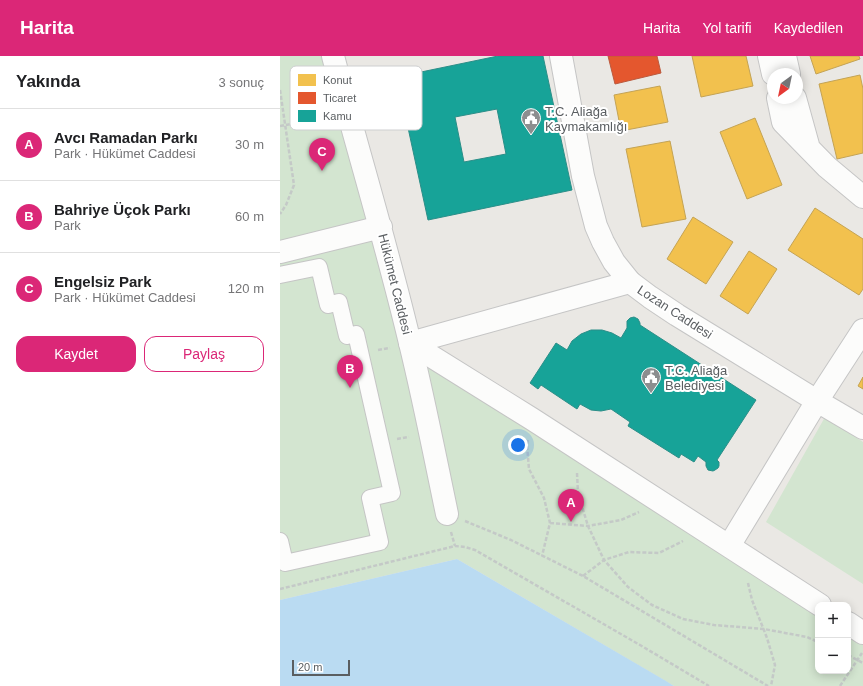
<!DOCTYPE html>
<html lang="tr">
<head>
<meta charset="utf-8">
<style>
  body { margin:0; font-family:Arial,sans-serif; background:#f2f2f2; color:#202124 }
  .controls { position:absolute; right:12px; bottom:12px; display:grid; overflow:hidden; border-radius:8px; box-shadow:0 2px 10px #0003 }
  .controls button { width:36px; height:36px; display:grid; place-items:center; padding:0; border:0; border-bottom:1px solid #e0e0e0; background:#fff; color:#202124; font:20px sans-serif }
  .compass { position:absolute; left:487px; top:12px; width:36px; height:36px; border-radius:50%; background:#fff; box-shadow:0 2px 10px #0003; rotate:213deg }
  .scale { position:absolute; left:12px; bottom:10px; width:58px; box-sizing:border-box; padding-left:4px; border:2px solid #5a5e61; border-top:0; font-size:11px; line-height:14px; white-space:nowrap; color:#5a5e61; -webkit-text-stroke:3px #fff; paint-order:stroke }
  .you { position:absolute; left:238px; top:389px; width:14px; height:14px; margin:-10px; border:3px solid #fff; border-radius:50%; background:#1a73e8; box-shadow:0 0 0 6px #1a73e833 }
  .badge { display:grid; place-items:center; width:26px; height:26px; border-radius:50%; background:#db2777; color:#fff; font-size:13px; font-weight:700 }
  .pin { position:absolute; translate:-50% -33px; filter:drop-shadow(0 1px 2px #0008) }
  .pin::after { content:''; position:absolute; top:21px; width:14px; height:12px; background:inherit; clip-path:polygon(0 0,100% 0,50% 100%) }
  .list { margin:0; padding:0; list-style:none }
  h2 { display:flex; justify-content:space-between; align-items:center; height:52px; margin:0; padding:0 16px; font-size:17px }
  h2 small { font-size:13px; font-weight:400; color:#757577 }
  .list li { display:grid; grid-template-columns:26px 1fr auto; gap:12px; align-items:center; box-sizing:border-box; height:72px; padding:0 16px; border-top:1px solid #e0e0e0 }
  .list b { display:block; font-size:15px; white-space:nowrap }
  .list p { margin:0; font-size:13px; white-space:nowrap; color:#757577 }
  .list em { font-size:13px; font-style:normal; color:#757577 }
  .actions { display:flex; gap:8px; padding:12px 16px }
  .actions a { flex:1; padding:9px 0; border:1px solid #db2777; border-radius:12px; text-align:center; font-size:14px; color:#db2777 }
  .actions .main { background:#db2777; color:#fff }
  .map { position:relative; flex:none; width:583px; height:630px; overflow:hidden }
  header { display:flex; align-items:center; gap:24px; box-sizing:border-box; height:56px; padding:0 20px; background:#db2777; color:#fff }
  header strong { font-size:19px }
  nav { display:flex; gap:22px; margin-inline-start:auto; font-size:14px }
  main { display:flex }
  aside { flex:1; background:#fff }
  .map>svg:first-child { display:block }
</style>
</head>
<body>
<header>
<strong>Harita</strong>
<nav><a>Harita</a><a>Yol tarifi</a><a>Kaydedilen</a></nav>
</header>
<main>
<aside>
<h2>Yakında<small>3 sonuç</small></h2>
<ul class="list">
<li><span class="badge">A</span><div><b>Avcı Ramadan Parkı</b><p>Park · Hükümet Caddesi</p></div><em>30 m</em></li>
<li><span class="badge">B</span><div><b>Bahriye Üçok Parkı</b><p>Park</p></div><em>60 m</em></li>
<li><span class="badge">C</span><div><b>Engelsiz Park</b><p>Park · Hükümet Caddesi</p></div><em>120 m</em></li>
</ul>
<div class="actions"><a class="main">Kaydet</a><a>Paylaş</a></div>
</aside>
<div class="map">
<svg width="583" height="630" viewBox="0 0 583 630">
  <rect width="100%" height="100%" fill="#eae8e4"/>
  <path fill="#d3e5d0" d="M0,0H53L130,287L538,549V615H568V567L583,577V630H394L177,503L0,544Z
    M545,361L583,386V528L486,466Z"/>
  <path fill="#badbf2" d="M177,503L386,625L394,630H0V544Z"/>
  <path fill="#f2c14e" stroke="#c4a354" d="M412,0H466L473,30L421,41Z
    M530,0H579L580,3L536,18Z
    M580,19L583,33V97L557,103L539,28Z
    M380,30L388,66L341,75L334,39Z
    M475,62L502,129L467,143L440,76Z
    M390,85L406,163L362,171L346,93Z
    M535,152L583,183V233L579,239L508,194Z
    M413,161L453,186L426,228L387,203Z
    M469,195L497,213L468,258L440,240Z
    M583,321V333L578,330Z"/>
  <path fill="#e4572e" stroke="#bb593d" d="M328,0H377L381,17L335,28Z"/>
  <path fill="#17a398" stroke="#2b8e88" fill-rule="evenodd" d="M218,0H263L292,134L148,164L117,21ZM217,53L226,98L184,106L175,61Z
    M354,261L358,263L360,267V269L476,344L437,404L439,406V410L438,412L435,414L433,415L428,414L426,410V406L418,400L414,406L401,398L399,402L348,370L350,366L331,353L321,355L311,354L300,348L297,353L261,329L258,333L250,327L276,287L287,294L292,285L301,278L311,274H322L332,277L341,282L347,272V265L350,262Z"/>
  <g fill="none" stroke-linecap="round" stroke-linejoin="round">
    <g stroke="#c5c5c5" stroke-width="18">
      <path id="pedestrian" d="M0,219L39,211L48,249L59,246L67,280L76,278L112,437L90,442L100,486L5,507L0,485"/>
    </g>
    <g stroke="#c5c5c5" stroke-width="24">
      <path id="minor" d="M130,287L252,363L540,549
        M130,287L350,226
        M449,490L537,345L583,274
        M568,567L583,577"/>
    </g>
    <g stroke="#c5c5c5" stroke-width="24">
      <path id="tertiary" d="M53,0C78,96 107,190 130,287C144,344 155,401 167,458
        M281,0L303,120L316,170L323,186L334,206L350,226L370,241L397,259L537,345L583,372
        M489,0L493,18
        M505,0L509,18
        M498,42L503,66L547,111L583,141
        M515,42L528,89
        M0,196L101,171"/>
    </g>
    <path stroke="#c4c9c7" stroke-width="2.5" stroke-dasharray="4 2" stroke-linecap="butt" d="M0,34L14,129L6,149L0,158
      M0,70L48,62
      M98,294L110,292
      M117,383L129,381
      M248,384L247,389L249,413L264,442L270,467L262,500
      M297,417L298,437L308,470L324,504L348,531L372,549L403,563L434,569L484,573L527,581L538,586
      M185,465L231,484L303,520L488,630
      M270,467L308,470L341,464L359,456
      M171,476L175,490
      M303,520L324,504L349,496L379,497L403,485
      M468,527L472,544L487,582L495,609L491,630
      M0,533L175,490L185,491L195,494L360,589L429,630
      M568,599L583,607
      M560,630L582,597"/>
    <use href="#pedestrian" stroke="#fcfcfb" stroke-width="16"/>
    <use href="#minor" stroke="#fcfcfb" stroke-width="22"/>
    <use href="#tertiary" stroke="#fcfcfb" stroke-width="22"/>
  </g>
  <defs>
    <g id="civic-pin" transform="scale(1)"><path d="M0 17L-7.5 6A9.5 9.5 0 1 1 7.5 6Z" fill="#8c8e8f" stroke="#fff"/><path d="M-.6-6.5H3V-4.5H.6V-3L4-1V1h2V6H-6V1h2V-1L-.6-3ZM-1.2 2.5V6h2.4V2.5Z" fill="#fff"/></g>
  </defs>
  <g fill-rule="evenodd">
    <use href="#civic-pin" x="251" y="62"/>
    <use href="#civic-pin" x="371" y="321"/>
  </g>
  <g text-anchor="middle" dominant-baseline="central" stroke-width="4" stroke-linejoin="round" paint-order="stroke">
    <g font-size="13" fill="#5a5e61" stroke="#fff" text-anchor="start">
      <text x="265" y="55">T.C. Aliağa<tspan x="265" dy="15">Kaymakamlığı</tspan></text>
      <text x="385" y="314">T.C. Aliağa<tspan x="385" dy="15">Belediyesi</tspan></text>
    </g>
    <g font-size="13" fill="#5a5e61" stroke="#fff">
      <text transform="translate(115 228) rotate(76)">Hükümet Caddesi</text>
      <text transform="translate(395 256) rotate(33)">Lozan Caddesi</text>
    </g>
  </g>
  <rect x="10" y="10" width="132" height="64" rx="6" fill="#fff" stroke="#cecfd0" stroke-width="1"/>
  <rect x="18" y="18" width="18" height="12" fill="#f2c14e"/>
  <rect x="18" y="36" width="18" height="12" fill="#e4572e"/>
  <rect x="18" y="54" width="18" height="12" fill="#17a398"/>
  <g font-size="11" fill="#5a5e61">
    <text x="43" y="28">Konut</text>
    <text x="43" y="46">Ticaret</text>
    <text x="43" y="64">Kamu</text>
  </g>
</svg>
<div class="controls">
<button>+</button>
<button>−</button>
</div>
<svg class="compass" viewBox="-18 -18 36 36"><path d="M0-13l5 13h-10z" fill="#e53935"/><path d="M0 13l5-13h-10z" fill="#757577"/></svg>
<div class="scale">20 m</div>
<div class="you"></div>
<div class="pin badge" style="left:291px;top:466px">A</div>
<div class="pin badge" style="left:70px;top:332px">B</div>
<div class="pin badge" style="left:42px;top:115px">C</div>
</div>
</main>
</body>
</html>
